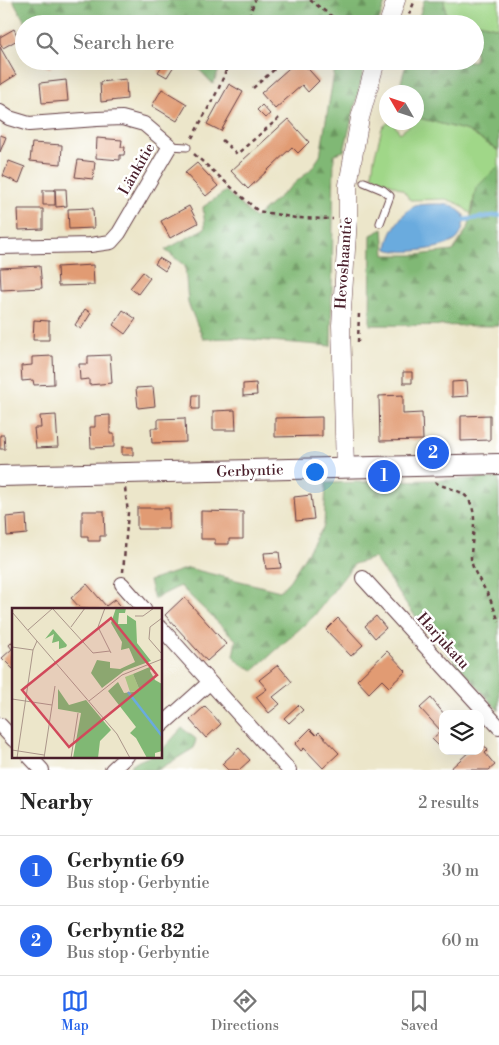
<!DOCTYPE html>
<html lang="en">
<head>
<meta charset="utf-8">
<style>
  body { margin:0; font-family:"Libre Bodoni",serif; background:#f2f2f2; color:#222 }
  .controls { position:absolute; right:15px; bottom:15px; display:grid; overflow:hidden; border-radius:10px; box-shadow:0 5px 20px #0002 }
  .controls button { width:45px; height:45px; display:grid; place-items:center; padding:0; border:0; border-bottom:1px solid #e0e0e0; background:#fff; color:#222; font:25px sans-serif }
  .compass { position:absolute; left:379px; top:85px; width:45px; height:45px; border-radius:50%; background:#fff; box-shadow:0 5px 20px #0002; rotate:309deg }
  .you { position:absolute; left:314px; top:471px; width:18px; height:18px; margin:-12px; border:4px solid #fff; border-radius:50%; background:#1a73e8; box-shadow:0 0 0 8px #1a73e833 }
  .badge { display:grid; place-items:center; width:32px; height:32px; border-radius:50%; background:#2563eb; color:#fff; font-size:16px; font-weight:700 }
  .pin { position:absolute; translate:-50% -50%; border:2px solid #fff; box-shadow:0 1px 5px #0006 }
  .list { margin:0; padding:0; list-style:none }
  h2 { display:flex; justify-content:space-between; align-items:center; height:65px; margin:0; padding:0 20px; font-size:21px }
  h2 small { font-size:16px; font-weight:400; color:#767676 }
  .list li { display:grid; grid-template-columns:32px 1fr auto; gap:15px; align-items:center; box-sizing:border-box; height:70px; padding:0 20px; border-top:1px solid #e0e0e0 }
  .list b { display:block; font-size:19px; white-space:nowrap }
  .list p { margin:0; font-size:16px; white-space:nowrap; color:#767676 }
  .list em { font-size:16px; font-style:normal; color:#767676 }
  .icon { flex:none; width:28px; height:28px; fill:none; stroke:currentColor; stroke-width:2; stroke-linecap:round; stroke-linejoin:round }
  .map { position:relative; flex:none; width:499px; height:770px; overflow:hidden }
  .search { position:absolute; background:#fff; box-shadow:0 5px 20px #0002; left:15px; right:15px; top:15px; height:55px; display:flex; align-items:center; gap:12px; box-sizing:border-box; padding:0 18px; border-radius:28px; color:#767676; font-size:19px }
  .sheet { height:205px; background:#fff }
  nav { display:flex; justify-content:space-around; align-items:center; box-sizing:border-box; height:70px; border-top:1px solid #e0e0e0; background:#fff; font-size:14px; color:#767676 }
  nav a { display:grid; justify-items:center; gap:2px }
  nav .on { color:#2563eb }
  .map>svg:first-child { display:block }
</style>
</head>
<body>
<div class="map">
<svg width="499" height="770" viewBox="0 0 499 770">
  <defs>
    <pattern id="forest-firs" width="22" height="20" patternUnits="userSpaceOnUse" patternTransform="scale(1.25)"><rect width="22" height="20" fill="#80b874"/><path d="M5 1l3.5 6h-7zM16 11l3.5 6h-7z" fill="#6b955f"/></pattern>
  </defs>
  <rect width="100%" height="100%" fill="#fff"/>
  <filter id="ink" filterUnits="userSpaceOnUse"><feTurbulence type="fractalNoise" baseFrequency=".02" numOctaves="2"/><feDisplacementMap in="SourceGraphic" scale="10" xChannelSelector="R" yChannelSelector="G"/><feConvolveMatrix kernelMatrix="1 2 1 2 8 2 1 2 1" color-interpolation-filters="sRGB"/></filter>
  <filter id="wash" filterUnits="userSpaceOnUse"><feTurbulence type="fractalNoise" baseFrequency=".0096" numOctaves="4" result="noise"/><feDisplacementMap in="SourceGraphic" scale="20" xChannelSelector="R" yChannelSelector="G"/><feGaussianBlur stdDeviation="1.12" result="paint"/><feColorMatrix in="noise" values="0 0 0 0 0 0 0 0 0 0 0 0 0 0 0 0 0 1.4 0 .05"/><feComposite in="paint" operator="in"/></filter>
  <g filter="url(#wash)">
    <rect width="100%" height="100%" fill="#ece6ca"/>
    <path fill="#a0d788" stroke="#757b5a" d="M444,0H499V28L446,15Z
      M419,118L468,131L499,151V165L476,188L471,214L459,204L446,199L410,200L403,190L372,175L374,159L382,128L387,123H393L400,133L413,123L416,122L417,120Z"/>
    <path fill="url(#forest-firs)" stroke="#656c50" d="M13,0H386L378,24H40L25,22Z
      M424,0H444L446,15L499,28V151L468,131L419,118L417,120L416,92H398L407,61H475V24H417Z
      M191,61H223L213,84Z
      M336,61H366L344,151L334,154L331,346L233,338L203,339L188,303L185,266L165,250L205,228L203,207L226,191L255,218L311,169L320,156Z
      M499,165V326L370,325L371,235L383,229L385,255H417L453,251L469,226L476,188Z
      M499,478V711L415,616L374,558L354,564L314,616L254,670L242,665L233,656L236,640L180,586L154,599L149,581L188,568L280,591L290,580L324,526L326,483Z
      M182,728L196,739L194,748L158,770H132V764L150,756H161V751Z"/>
    <path fill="#6aabde" stroke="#5a6584" d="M442,204L454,206L464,215C464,223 463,231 458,238C449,249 400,255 387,249C388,234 403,209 418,205C426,204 434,204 442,204Z"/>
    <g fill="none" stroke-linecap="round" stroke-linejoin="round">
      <path stroke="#6aabde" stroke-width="4.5" d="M464,220L499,215"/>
    </g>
    <g id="blocks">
      <path fill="#e19b73" d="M14,29L19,39L3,48L0,43V37Z
        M0,47L16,75L0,85Z
        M42,61H54L50,68L41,64Z
        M165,61H177L167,77L158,72Z
        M297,61H301L319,81L308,92L302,85L275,109L261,93Z
        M126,79L127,99L101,102L100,82Z
        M66,80L68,101L42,103L40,83Z
        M229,84L243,92L221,131L207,124Z
        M162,89L187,104L177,121L152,106Z
        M262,105L270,114L265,118L257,110Z
        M288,119L309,142L298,153L292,147L248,189L231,171Z
        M0,135L6,137L0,152Z
        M97,138L122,140L121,147H125L124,155H120V160L96,158Z
        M32,143L62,145L61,164L30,161Z
        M78,160L95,162L93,179L75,177Z
        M9,161L25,167L19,183L3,176Z
        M197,163L218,186L206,196L185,173Z
        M55,189H66L67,206L56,207Z
        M43,190H55V205H43Z
        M189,206L198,223L170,238L161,221Z
        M93,208L94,228L69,229L68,209Z
        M18,209H43V229L19,230Z
        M159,258L169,264L165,271L155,264Z
        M93,265L94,285L58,286L57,267Z
        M40,266L42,288L1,290L0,268Z
        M143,272L150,278L138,294L130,288Z
        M85,309L91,313L81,329L75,325Z
        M123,310L136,319L125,334L113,325Z
        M34,320L49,321V340H33Z
        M110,355L112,383L89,385V379L80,380L79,364H88V356Z
        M53,356L54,384L34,385L33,380L22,381L21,366L32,365V357Z
        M403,372H412V383H403Z
        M467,381L468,396L452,397V382Z
        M256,383L257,395L243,396V384Z
        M153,387L155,406L138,408L136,388Z
        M193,395H199V409H192Z
        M403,395V414L422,413L423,440L380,441L379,396Z
        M235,410L236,430H213V411Z
        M56,415L58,447L36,448L34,428H41L40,416Z
        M110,415V434H114V447L91,448L90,427H95V416Z
        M490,415V440L461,441V416Z
        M322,417V436L275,437V418Z
        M185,418L186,442L152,443L151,428H158V419Z
        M0,435H4L5,449H0Z
        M122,447H133V455H122Z
        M311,495L314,519L296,521L294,497Z
        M137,508H169V529H137Z
        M82,511H104L105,536H100V541H88V536H82Z
        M201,511L243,512V539H229V544H215V539H201Z
        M26,515L27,534L7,536L6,517Z
        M279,552L281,568L266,569L264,553Z
        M87,584L106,606L115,599L123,609H81L71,598Z
        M184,597L226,644L207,661L165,615Z
        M376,616L386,628L375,638L365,626Z
        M338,618L363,645L351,656L326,630Z
        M14,640V668L13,669L2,658L12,649L9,645Z
        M387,651L406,671L389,687L382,680L369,693L357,680Z
        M278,665L292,682L273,697L280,704L269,713L256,697L267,689L259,680Z
        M431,698L444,714H443V749H442L432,739L441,731L420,708Z
        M298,705L303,710L289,723L284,718Z
        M205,706L221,724L206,738L190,720Z
        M310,729L316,735L319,732L339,753L323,768L304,748L301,751L295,744Z
        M480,741L488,750L485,753L495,765L489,770H449L470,751H480Z
        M239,748L250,760L239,770H228L222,764Z"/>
    </g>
  </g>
  <g filter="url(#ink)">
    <use href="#blocks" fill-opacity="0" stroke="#623d43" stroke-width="1"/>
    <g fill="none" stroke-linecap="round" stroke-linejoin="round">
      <g stroke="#623d43" stroke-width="9">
        <path id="service" d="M170,146L187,147
          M364,182L383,190L390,196L380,223"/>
      </g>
      <g stroke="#623d43" stroke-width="16">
        <path id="minor" d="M0,112L9,118L29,124L97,119L122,118L144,124L170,146L119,233L111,242L90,245L0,247
          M363,578L499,727
          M122,584L144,609
          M161,628L289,770
          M0,725L14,740
          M161,726L209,683
          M29,756L42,770
          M112,770L127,756"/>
      </g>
      <g stroke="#623d43" stroke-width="19">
        <path id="tertiary" d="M388,24L396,0
          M345,468L341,325L348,219V185L360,118L376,61"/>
      </g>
      <g stroke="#623d43" stroke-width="22">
        <path id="secondary" d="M0,476L499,464"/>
      </g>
      <path stroke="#623d43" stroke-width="2.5" stroke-dasharray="4 4" stroke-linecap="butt" d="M310,0L342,24
        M406,22L415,0
        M246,24L255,0
        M253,88L284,61
        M192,138L218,90L230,61
        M222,140L237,154L279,118
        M194,154L258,211L296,218L333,219
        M358,342L359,312
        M435,482C445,489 461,488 469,500C479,517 471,539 471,558C472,572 483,584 489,597C493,605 496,614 499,622
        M123,572L128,513L125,488"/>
      <use href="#service" stroke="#fff" stroke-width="7"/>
      <use href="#minor" stroke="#fff" stroke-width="14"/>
      <use href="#tertiary" stroke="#fff" stroke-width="18"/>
      <use href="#secondary" stroke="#fff" stroke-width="20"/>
    </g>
  </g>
  <g text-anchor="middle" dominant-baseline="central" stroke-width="5" stroke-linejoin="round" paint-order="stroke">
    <g font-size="15" fill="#4a1f2b" stroke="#fff">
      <text transform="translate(137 169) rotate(-60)">Länkitie</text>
      <text transform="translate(344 263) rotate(-86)">Hevoshaantie</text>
      <text transform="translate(250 471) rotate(-2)">Gerbyntie</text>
      <text transform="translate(443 641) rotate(48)">Harjukatu</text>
    </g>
  </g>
  <g transform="translate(12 608)">
    <rect width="150" height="150" fill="#ece6ca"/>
    <path d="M121,66L128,83L118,84L113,69Z" fill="#a0d788"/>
    <path d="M104,0H114L113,5H107L106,16H115V7L124,13L125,35L139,53L112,63L90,80L79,65L85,52L98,54V60L108,61L123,54L117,40L109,42L110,34L99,15ZM41,21L55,37L54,39L47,41V33L40,35L42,26L33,31ZM140,58L138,63L143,72L150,76V143L143,145V150H135L124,130L118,125L124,119L96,83L106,74L112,85L128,83L121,66ZM46,81L57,97L74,92L99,122L88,133L86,150H61L69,105L46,101Z" fill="#80b874"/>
    <path fill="none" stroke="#6aabde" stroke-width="2.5" d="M116,84L150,128"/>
    <path fill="none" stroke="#ab968a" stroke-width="1" d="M93,0L86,19L99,45M41,1L81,45L98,43M0,4L105,126L118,150M123,8H131L142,0M150,10L138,19L137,31L150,46M59,19L73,0M16,22L41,0M0,39L21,42M0,91L40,97M77,93L110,67L150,51M0,142L32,147M5,150L21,42L25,33M32,150L43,78M59,150L66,105"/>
    <path fill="#d1495b" fill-opacity="0.15" stroke="#d1495b" stroke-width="2.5" d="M99,10L145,67L57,139L10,82Z"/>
    <rect width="150" height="150" fill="none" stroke="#4a1f2b" stroke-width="2.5"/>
  </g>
</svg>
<div class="controls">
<button><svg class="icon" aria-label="layers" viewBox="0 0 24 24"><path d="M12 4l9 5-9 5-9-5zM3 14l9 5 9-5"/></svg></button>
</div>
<svg class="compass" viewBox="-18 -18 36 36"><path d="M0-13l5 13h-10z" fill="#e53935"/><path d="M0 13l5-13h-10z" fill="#767676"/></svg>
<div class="you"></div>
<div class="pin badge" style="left:384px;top:476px">1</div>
<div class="pin badge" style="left:433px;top:453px">2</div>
<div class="search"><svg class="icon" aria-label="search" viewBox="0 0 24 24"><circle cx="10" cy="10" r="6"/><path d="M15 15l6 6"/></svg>Search here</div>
</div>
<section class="sheet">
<h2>Nearby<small>2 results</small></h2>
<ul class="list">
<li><span class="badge">1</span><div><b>Gerbyntie 69</b><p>Bus stop · Gerbyntie</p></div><em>30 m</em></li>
<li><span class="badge">2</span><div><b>Gerbyntie 82</b><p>Bus stop · Gerbyntie</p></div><em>60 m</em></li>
</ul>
</section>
<nav>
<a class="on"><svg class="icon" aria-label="map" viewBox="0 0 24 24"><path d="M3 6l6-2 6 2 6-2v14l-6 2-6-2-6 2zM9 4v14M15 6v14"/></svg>Map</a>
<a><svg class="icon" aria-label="directions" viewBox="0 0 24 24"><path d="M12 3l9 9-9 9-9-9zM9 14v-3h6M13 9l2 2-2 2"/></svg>Directions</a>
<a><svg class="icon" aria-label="saved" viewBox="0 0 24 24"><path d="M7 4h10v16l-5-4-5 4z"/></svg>Saved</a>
</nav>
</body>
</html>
